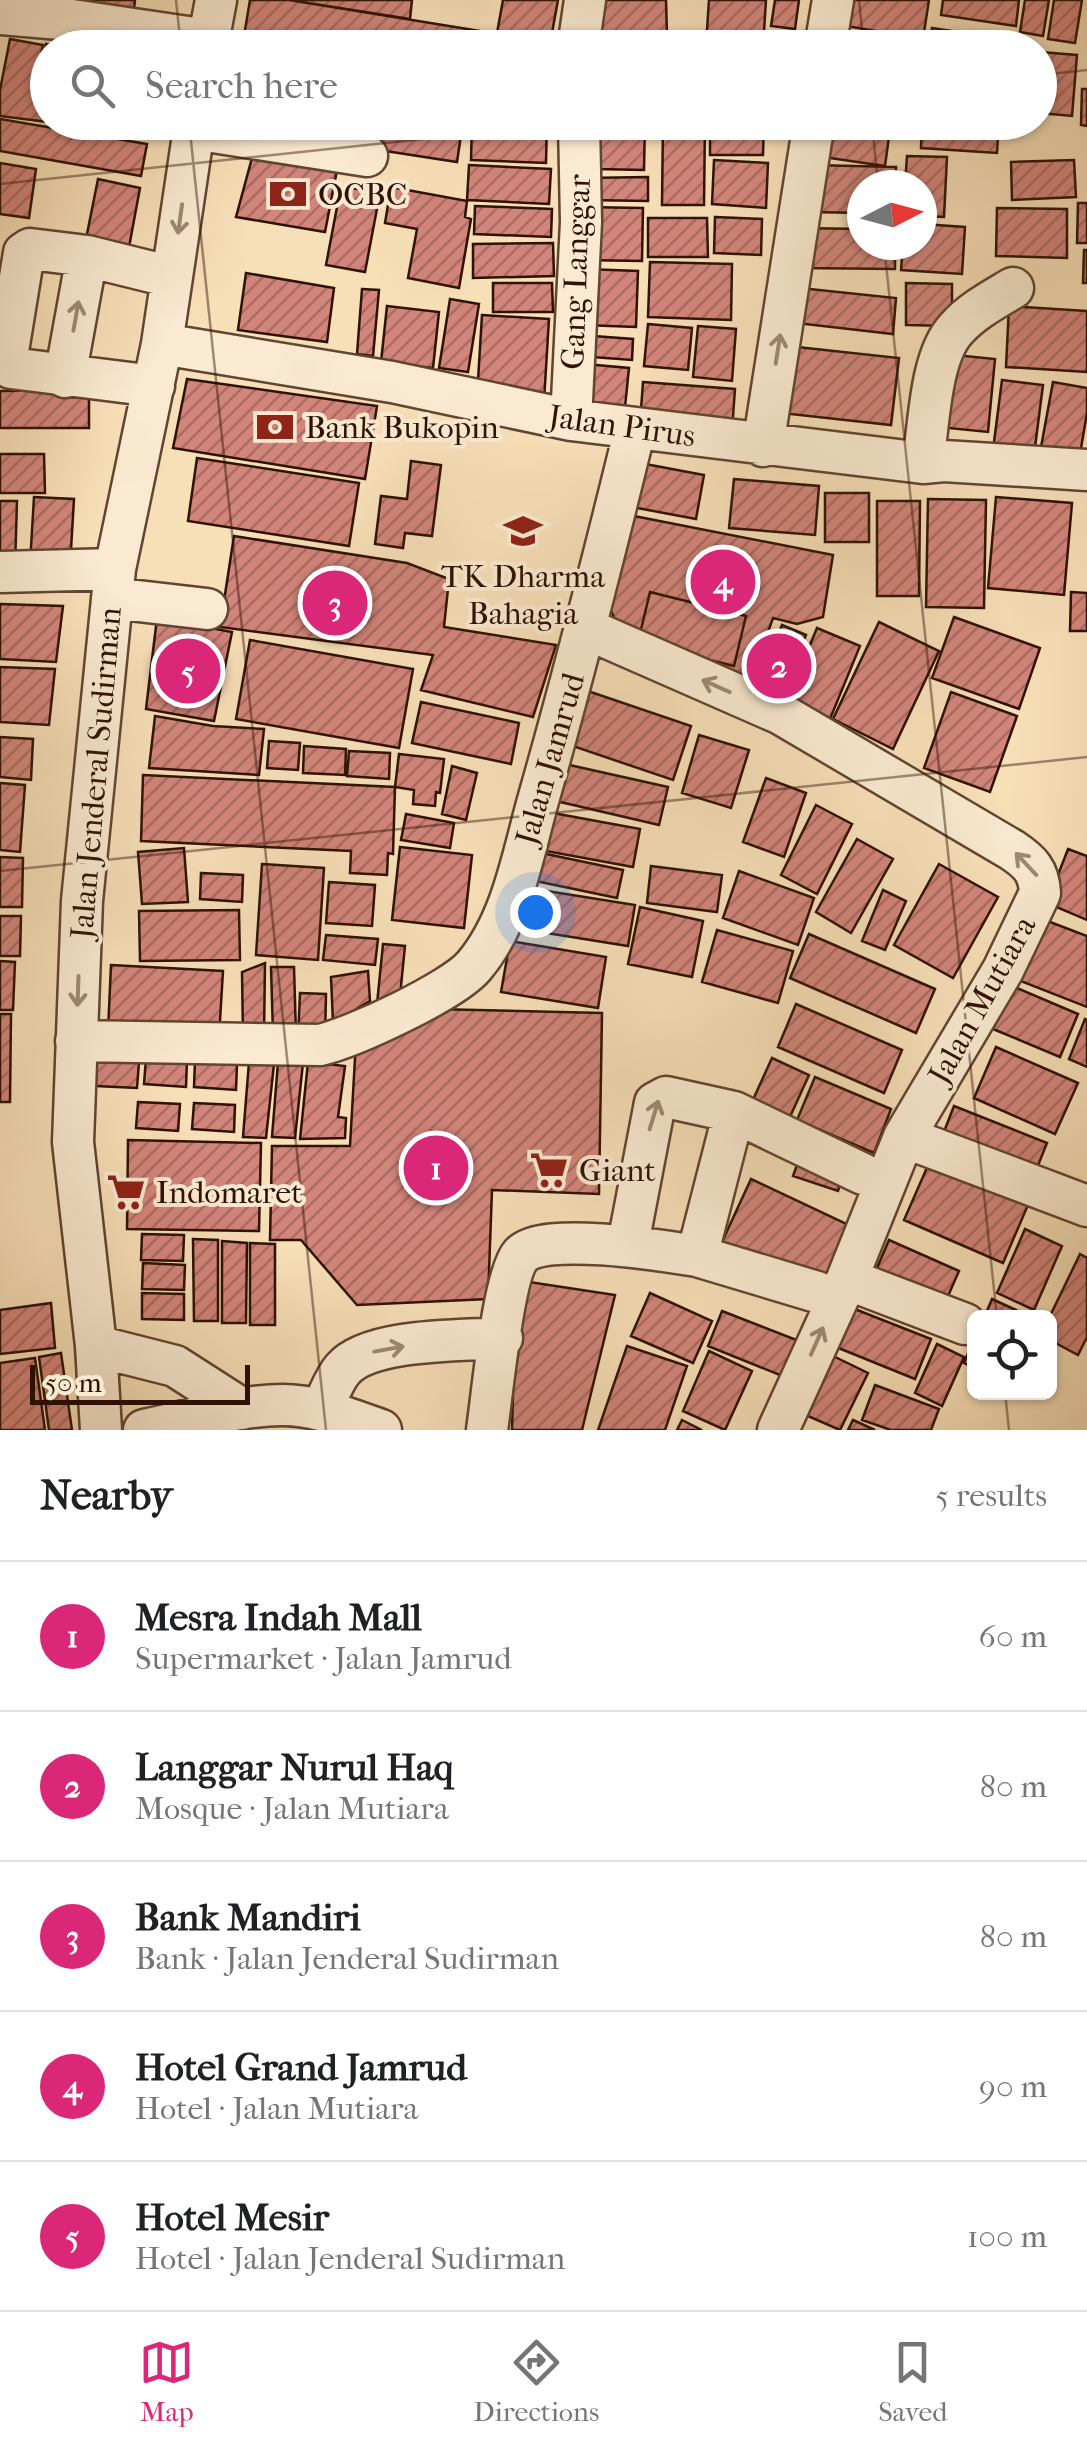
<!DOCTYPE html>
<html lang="en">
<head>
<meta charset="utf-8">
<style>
  body { margin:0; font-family:"IM FELL French Canon",serif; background:#f6f6f6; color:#202124 }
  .controls { position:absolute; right:30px; bottom:30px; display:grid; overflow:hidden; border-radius:15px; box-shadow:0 2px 8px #0004 }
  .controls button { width:90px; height:90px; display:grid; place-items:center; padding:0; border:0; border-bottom:2px solid #e0e0e0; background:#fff; color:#202124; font:50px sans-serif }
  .compass { position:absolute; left:847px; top:170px; width:90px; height:90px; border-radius:50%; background:#fff; box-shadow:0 2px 8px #0004; rotate:84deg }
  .scale { position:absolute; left:30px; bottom:25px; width:220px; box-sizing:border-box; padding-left:10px; border:5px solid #2f1204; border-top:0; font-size:28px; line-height:35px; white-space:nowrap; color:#2f1204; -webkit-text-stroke:8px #faead1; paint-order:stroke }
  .you { position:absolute; left:535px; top:912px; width:35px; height:35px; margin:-25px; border:8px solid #fff; border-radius:50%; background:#1a73e8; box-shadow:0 0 0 15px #1a73e833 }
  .badge { display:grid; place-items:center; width:65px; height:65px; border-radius:50%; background:#db2777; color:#fff; font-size:32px; font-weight:700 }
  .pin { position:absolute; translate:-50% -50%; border:5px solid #fff; box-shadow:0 2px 10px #0006 }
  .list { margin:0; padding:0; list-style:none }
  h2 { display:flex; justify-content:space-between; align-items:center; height:130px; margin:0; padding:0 40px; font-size:42px }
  h2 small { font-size:32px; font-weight:400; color:#757577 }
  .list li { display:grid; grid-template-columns:65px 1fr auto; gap:30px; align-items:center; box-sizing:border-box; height:150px; padding:0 40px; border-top:2px solid #e0e0e0 }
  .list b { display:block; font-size:38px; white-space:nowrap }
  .list p { margin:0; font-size:32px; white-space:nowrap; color:#757577 }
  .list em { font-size:32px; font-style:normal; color:#757577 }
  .icon { flex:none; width:55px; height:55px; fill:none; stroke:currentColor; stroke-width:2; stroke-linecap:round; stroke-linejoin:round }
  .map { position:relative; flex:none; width:1087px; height:1430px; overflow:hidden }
  .search { position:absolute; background:#fff; box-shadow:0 2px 8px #0004; left:30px; right:30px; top:30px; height:110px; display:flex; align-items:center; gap:25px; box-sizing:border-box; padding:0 35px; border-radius:55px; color:#757577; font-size:38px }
  .sheet { height:880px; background:#fff }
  nav { display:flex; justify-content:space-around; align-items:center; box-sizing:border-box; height:140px; border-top:2px solid #e0e0e0; background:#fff; font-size:28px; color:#757577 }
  nav a { display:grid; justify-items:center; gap:5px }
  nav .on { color:#db2777 }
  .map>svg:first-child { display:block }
</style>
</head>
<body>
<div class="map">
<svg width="1087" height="1430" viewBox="0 0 1087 1430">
  <defs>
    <pattern id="building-hatch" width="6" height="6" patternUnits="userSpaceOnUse" patternTransform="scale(2.5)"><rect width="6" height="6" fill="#d2857b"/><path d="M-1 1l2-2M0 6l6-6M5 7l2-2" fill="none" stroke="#ab6b63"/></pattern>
  </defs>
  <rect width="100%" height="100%" fill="#f7dfb8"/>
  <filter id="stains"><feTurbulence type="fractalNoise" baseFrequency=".002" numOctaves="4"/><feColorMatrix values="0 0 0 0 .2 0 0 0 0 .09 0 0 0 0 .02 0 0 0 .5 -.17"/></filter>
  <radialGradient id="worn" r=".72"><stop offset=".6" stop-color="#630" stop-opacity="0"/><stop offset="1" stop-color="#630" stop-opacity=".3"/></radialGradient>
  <path fill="url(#building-hatch)" stroke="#2f1204" stroke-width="2.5" d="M40,0H135L133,18Z
    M250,0H289L480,31L477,48H242Z
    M289,0H412L410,19Z
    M503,0H558L550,44L497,33Z
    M589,0H666L667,35L589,36Z
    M709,0H766L763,48L706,45Z
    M775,0H799L795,29L771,26Z
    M838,0H929L923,39L834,24Z
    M943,0H1019L1016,26L941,15Z
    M1025,0H1049L1043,36L1020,32Z
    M1054,0H1082L1075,43L1048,39Z
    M932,28L1005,39L1004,48H929Z
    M10,39L43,45L35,87L48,89V122L0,116V90Z
    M843,40L892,45V48H842Z
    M482,41L511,44V48H481Z
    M46,44L73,48H48V84L41,83Z
    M587,45L660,46V48H587Z
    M1040,52L1077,55L1072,116L1040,113Z
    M1082,89H1087V126L1081,125Z
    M0,119L147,144L141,176L0,151Z
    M51,122H117L116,131Z
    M231,122H463L457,162L230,127Z
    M472,122H547L546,163L471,160Z
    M598,122H645L644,170L596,169Z
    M663,122H705L704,205H662Z
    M710,122H764L763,155H710Z
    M828,122H891L885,166L823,157Z
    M922,122H999L997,153L921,148Z
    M907,156L947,157L944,217L922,216V185H905Z
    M252,158L337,170L325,232L236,217Z
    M714,160L768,163L766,208L712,204Z
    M1074,160L1076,197L1012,200L1011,162Z
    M0,163L36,169L29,218L0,214Z
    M469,165L551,169L549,204L467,200Z
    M812,165L896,167V185H862V213L811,212Z
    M648,177V201L585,200V178Z
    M98,179L140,188L127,258L84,249Z
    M341,186L380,193L365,272L326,265Z
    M391,187L467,201L465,217L471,219L459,288L408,278L417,229L385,223Z
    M1078,203H1087V243H1077Z
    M475,206L552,209L551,237L474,234Z
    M583,207L643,208L642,261L582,260Z
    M997,208L1067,209V258L996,256Z
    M715,217L762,219L761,255L714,253Z
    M648,218H707L708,257H648Z
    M922,224L965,227L962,274L901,270L903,245H922Z
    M799,228L862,229V245H895V269L799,268Z
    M553,243L554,276L473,278V244Z
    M1084,250H1087V283H1083Z
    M650,262L732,264L731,320L648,317Z
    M585,269L638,271L636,327L583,325Z
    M246,273L334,288L327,342L238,330Z
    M493,283H552L553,312H493Z
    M906,283L952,284V326L906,325Z
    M800,288L896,298L893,334L796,323Z
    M362,289L379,290L373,356L357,354Z
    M450,299L479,304L468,372L439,368Z
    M387,306L439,312L433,368L381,362Z
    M1009,306L1087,311V372L1006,367Z
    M482,315L549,319L544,401L477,397Z
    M648,324L692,328L688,370L644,366Z
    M698,326L736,329L732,381L693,377Z
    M580,335L633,339L632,360L579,356Z
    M788,346L899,358L891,425L781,413Z
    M945,354L995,359L988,432L938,427Z
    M585,364L629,368L624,417L581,413Z
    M187,379L377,406L365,479L173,448Z
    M1002,380L1043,385L1034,455L993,450Z
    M643,382L735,389L732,431L640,423Z
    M1053,382L1087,388V413L1080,454L1041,447Z
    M89,390V428H0V391Z
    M0,454H44L45,493H0Z
    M197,458L359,483L349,546L188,521Z
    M411,461L441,465L432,536L405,533L403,548L375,544L381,496L407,499Z
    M640,463L704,475L696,519L632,507Z
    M734,479L819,486L815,535L729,528Z
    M825,493H869V542H825Z
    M34,497L74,499L70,566L30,564Z
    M996,497L1072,503L1064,595L988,588Z
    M928,499L986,500L984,608L926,607Z
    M0,501H17L15,568L0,567Z
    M877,501H920L919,596H877Z
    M634,516L833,555L823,617L797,624L773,618L748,688L626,643L610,609Z
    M234,536L407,563L449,579L444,627L556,645L533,717L421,690L433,655L220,627Z
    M650,592L746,616L734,666L638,642Z
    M1071,592L1087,593V631H1070Z
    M0,604L63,606L56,662L0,659Z
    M954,617L1040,648L1019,709L932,678Z
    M157,618L232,632L214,721L146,709Z
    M879,622L939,651L893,749L833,719Z
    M782,625L806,635L776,708L752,698Z
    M817,628L860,646L825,731L782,712Z
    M250,640L413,669L399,748L236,719Z
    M0,667L55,669L49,725L0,722Z
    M579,688L691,726L673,780L561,742Z
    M951,692L1017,716L990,792L924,768Z
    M421,702L519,723L511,764L412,743Z
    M155,716L213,726L264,729L259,775L149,768Z
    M699,735L749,750L731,808L682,793Z
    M0,737L33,739L31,780L0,777Z
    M269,741L300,743L298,770L267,768Z
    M304,746L346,749L345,775L303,773Z
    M349,751L390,753L389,779L347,776Z
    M399,754L444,759L440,793L436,792L435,806L413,804L414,790L395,787Z
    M565,764L668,787L659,825L556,801Z
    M452,766L477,773L466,820L442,814Z
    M143,775L395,787L393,854L388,853L387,875L350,873L351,851L141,841Z
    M766,778L806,793L784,857L743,842Z
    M0,783L25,785L20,852L0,850Z
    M816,805L852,824L817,894L781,875Z
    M553,813L640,829L633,867L546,851Z
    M406,814L454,823L450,848L401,840Z
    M857,839L893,859L851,933L816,912Z
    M400,847L472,855L464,928L392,920Z
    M184,848L188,902L142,904L138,852Z
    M1068,849L1087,856V920L1047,903Z
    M532,851L623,870L617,898L526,879Z
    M0,857L23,858L22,907H0Z
    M262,864L324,868L318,960L256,955Z
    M939,864L998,897L953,978L894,945Z
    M651,866L722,875L717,912L647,903Z
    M739,871L814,898L798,945L723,918Z
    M201,873L243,875L242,902L200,899Z
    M329,882L375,885L372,926L326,923Z
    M522,887L635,905L628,946L515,928Z
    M883,890L906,901L885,950L862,941Z
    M640,907L703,921L692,977L628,964Z
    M239,910L240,960L140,961L139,911Z
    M0,916H21L20,956H0Z
    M1037,917L1087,936V1007L1013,978Z
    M717,930L793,951L778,1003L702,982Z
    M809,934L935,989L916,1033L790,978Z
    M326,935L378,939L375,965L323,960Z
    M510,941L606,957L598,1008L501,992Z
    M383,944L405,946L399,1006L377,1004Z
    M0,961L15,962L13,1010H0Z
    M265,963L264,1036H243L242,972Z
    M111,965L223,971L219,1037L108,1031Z
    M271,967H294L296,1034H273Z
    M368,971L370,1001L333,1023L331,977Z
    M1012,986L1078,1014L1060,1057L993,1029Z
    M300,993L326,994L325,1039L298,1038Z
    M796,1004L902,1050L884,1093L778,1047Z
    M433,1009L602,1013L599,1194L492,1190L488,1299L357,1305L301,1240H270L272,1146H350L356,1041L393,1026H420Z
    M0,1014H11L10,1102H0Z
    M1085,1019L1087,1020V1067L1069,1059Z
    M996,1047L1078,1083L1055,1134L974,1098Z
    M146,1058L187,1060L186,1087L144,1084Z
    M772,1058L809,1075L789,1119L752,1102Z
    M97,1060L139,1062L137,1088L96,1086Z
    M195,1061L237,1064L236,1090L194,1087Z
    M249,1062L274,1064L266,1138L243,1137Z
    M278,1062L303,1063L295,1138L272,1137Z
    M308,1062L345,1066L338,1117L346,1118L345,1138L300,1139Z
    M815,1077L891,1109L874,1153L797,1120Z
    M138,1102L180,1104L178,1131L136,1128Z
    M194,1103L235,1105L234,1132L192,1129Z
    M954,1106L1047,1143L1033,1178L940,1142Z
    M128,1140L261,1143L259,1231L127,1229Z
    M802,1151L846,1166L838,1191L793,1176Z
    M933,1154L1031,1198L1003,1263L904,1220Z
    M751,1179L851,1226L823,1289L722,1242Z
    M1025,1229L1062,1246L1034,1310L997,1293Z
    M142,1234L184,1235L183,1261L141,1260Z
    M193,1239L218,1240V1321H194Z
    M889,1240L959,1271L941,1312L871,1282Z
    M222,1241L247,1243L246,1323H222Z
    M250,1243L275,1244V1325H250Z
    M1080,1254L1087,1258V1337L1078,1355L1050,1340L1049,1318Z
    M143,1263L185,1265L184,1290L142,1289Z
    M516,1280L615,1295L582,1430H512Z
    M142,1293L184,1294V1320L142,1319Z
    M650,1293L712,1321L693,1363L631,1336Z
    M992,1299L1031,1317V1318H984Z
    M51,1303L55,1348L0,1354V1310Z
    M847,1306L931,1339L915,1379L831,1345Z
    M722,1311L799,1341L785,1377L708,1346Z
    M974,1339V1368L964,1363Z
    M937,1344L964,1357L942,1406L915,1393Z
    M627,1346L687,1366L665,1430H598Z
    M709,1351L752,1371L725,1430L683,1411Z
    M61,1353L72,1430H49L39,1357Z
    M829,1354L868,1373L840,1430L801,1413Z
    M35,1358L45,1430H0V1363Z
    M875,1385L939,1409L931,1430H891L862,1420Z
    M682,1420L702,1430H677Z
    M853,1420L875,1430H848Z"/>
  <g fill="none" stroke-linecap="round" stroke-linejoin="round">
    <g stroke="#614531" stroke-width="45">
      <path id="minor" d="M0,14L72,20L208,40
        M207,48L216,0
        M578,48L585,0
        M825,48L833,0
        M194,129L367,156
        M162,344L392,382L571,420L923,463L944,461L1087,470
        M65,377L87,256
        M154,386L11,368L7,357L24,253L30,249L87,256L172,277
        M571,420L581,222L579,122
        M763,446L814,122
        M923,463C929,425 930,357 956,329C972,311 993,300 1013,288
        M0,572L115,569
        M112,598L207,609
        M587,629L781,714L1012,850C1030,862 1039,871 1040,893L1003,970L904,1137L847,1279L778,1430
        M76,1041L320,1045C354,1037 453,991 474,966C513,920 523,853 539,797C574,674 605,552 635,429
        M904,1137L1087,1206
        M628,1244L655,1103L666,1097L734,1112L863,1174
        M697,1256L817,1292
        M847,1279L965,1324
        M96,1346L175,1366L242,1409
        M321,1410C328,1397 334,1379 343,1369C370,1338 462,1341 502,1338
        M101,1430L96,1346L73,1142L82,901L115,569L162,344L195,122
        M144,1430C189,1421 237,1405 283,1405C317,1405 349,1419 381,1430
        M487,1430C492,1397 503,1275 521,1255C543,1231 665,1251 697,1256L734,1112"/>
    </g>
    <use href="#minor" stroke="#faead1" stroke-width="40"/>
  </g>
  <defs><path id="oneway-shaft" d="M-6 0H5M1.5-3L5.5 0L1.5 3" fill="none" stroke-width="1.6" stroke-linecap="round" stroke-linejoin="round" transform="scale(2.5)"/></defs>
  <g stroke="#9f8975">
    <use href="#oneway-shaft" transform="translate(180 219) rotate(98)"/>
    <use href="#oneway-shaft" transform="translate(76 316) rotate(-80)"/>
    <use href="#oneway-shaft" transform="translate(778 349) rotate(-81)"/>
    <use href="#oneway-shaft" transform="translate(716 686) rotate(-156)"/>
    <use href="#oneway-shaft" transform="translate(1026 864) rotate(-133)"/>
    <use href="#oneway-shaft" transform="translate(78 991) rotate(92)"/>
    <use href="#oneway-shaft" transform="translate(654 1115) rotate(-73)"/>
    <use href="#oneway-shaft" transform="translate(817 1341) rotate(-66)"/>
    <use href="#oneway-shaft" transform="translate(389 1349) rotate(-10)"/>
  </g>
  <path fill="none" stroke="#2f1204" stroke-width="2.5" stroke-opacity="0.45" d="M176,0L181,48M859,0L864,48M1040,75L1087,70M189,122L326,1430M872,122L878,185M0,184L584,122M884,245L997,1318M0,871L1087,757M1005,1392L1009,1430"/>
  <defs>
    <g id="bank-bare" transform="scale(3)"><path d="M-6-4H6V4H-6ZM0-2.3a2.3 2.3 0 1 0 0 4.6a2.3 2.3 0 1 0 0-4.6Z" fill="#8f2418" stroke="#faead1" stroke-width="2.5" paint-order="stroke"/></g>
    <g id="school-bare" transform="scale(3)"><path d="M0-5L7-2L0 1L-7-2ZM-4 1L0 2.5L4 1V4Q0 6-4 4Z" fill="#8f2418" stroke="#faead1" stroke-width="2.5" paint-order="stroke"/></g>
    <g id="supermarket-bare" transform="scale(3)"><path d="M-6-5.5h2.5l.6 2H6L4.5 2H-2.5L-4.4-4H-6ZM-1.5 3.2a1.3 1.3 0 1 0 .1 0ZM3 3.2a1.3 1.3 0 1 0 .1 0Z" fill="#8f2418" stroke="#faead1" stroke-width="2.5" paint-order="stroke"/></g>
  </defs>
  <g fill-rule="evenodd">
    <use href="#bank-bare" x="288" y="194"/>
    <use href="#bank-bare" x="275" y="427"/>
    <use href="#school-bare" x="523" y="531"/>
    <use href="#supermarket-bare" x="549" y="1170"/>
    <use href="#supermarket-bare" x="126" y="1192"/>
  </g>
  <g text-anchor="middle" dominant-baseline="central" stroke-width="8" stroke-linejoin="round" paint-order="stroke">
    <g font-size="32" fill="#2f1204" stroke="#faead1" text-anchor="start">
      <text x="318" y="194">OCBC</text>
      <text x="305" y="427">Bank Bukopin</text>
      <text x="523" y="576" text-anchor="middle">TK Dharma<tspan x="523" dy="37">Bahagia</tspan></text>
      <text x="579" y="1170">Giant</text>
      <text x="156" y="1192">Indomaret</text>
    </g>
    <g font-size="32" fill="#2f1204" stroke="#faead1">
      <text transform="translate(576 272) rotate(-88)">Gang Langgar</text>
      <text transform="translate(622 426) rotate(8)">Jalan Pirus</text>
      <text transform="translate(550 759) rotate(-74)">Jalan Jamrud</text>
      <text transform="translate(96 773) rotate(-85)">Jalan Jenderal Sudirman</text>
      <text transform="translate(982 1000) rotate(-61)">Jalan Mutiara</text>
    </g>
  </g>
  <rect width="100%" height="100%" filter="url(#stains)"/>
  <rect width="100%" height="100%" fill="url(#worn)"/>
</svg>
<div class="controls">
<button><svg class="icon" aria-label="locate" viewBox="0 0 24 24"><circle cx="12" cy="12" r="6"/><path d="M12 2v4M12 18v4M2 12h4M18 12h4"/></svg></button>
</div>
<svg class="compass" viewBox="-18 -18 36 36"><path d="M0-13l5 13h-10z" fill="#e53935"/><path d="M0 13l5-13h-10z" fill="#757577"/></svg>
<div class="scale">50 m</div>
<div class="you"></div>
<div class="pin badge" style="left:436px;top:1168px">1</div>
<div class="pin badge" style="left:779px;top:666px">2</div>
<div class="pin badge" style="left:335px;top:603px">3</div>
<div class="pin badge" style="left:723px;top:582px">4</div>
<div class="pin badge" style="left:188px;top:671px">5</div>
<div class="search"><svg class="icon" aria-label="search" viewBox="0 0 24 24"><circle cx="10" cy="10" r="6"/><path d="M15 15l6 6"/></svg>Search here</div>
</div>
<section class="sheet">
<h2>Nearby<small>5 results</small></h2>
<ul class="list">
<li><span class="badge">1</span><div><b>Mesra Indah Mall</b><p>Supermarket · Jalan Jamrud</p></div><em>60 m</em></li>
<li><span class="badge">2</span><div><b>Langgar Nurul Haq</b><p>Mosque · Jalan Mutiara</p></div><em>80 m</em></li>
<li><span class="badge">3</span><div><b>Bank Mandiri</b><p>Bank · Jalan Jenderal Sudirman</p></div><em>80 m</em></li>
<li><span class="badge">4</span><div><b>Hotel Grand Jamrud</b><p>Hotel · Jalan Mutiara</p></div><em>90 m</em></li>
<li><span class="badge">5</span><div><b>Hotel Mesir</b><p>Hotel · Jalan Jenderal Sudirman</p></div><em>100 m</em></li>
</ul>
</section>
<nav>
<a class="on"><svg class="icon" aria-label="map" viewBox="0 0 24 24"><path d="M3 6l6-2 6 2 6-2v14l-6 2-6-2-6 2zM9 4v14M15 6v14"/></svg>Map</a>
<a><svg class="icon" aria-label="directions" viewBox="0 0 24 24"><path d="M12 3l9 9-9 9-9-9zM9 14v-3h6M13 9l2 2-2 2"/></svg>Directions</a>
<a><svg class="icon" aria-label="saved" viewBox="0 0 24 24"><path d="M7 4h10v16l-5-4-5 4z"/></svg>Saved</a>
</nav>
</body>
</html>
